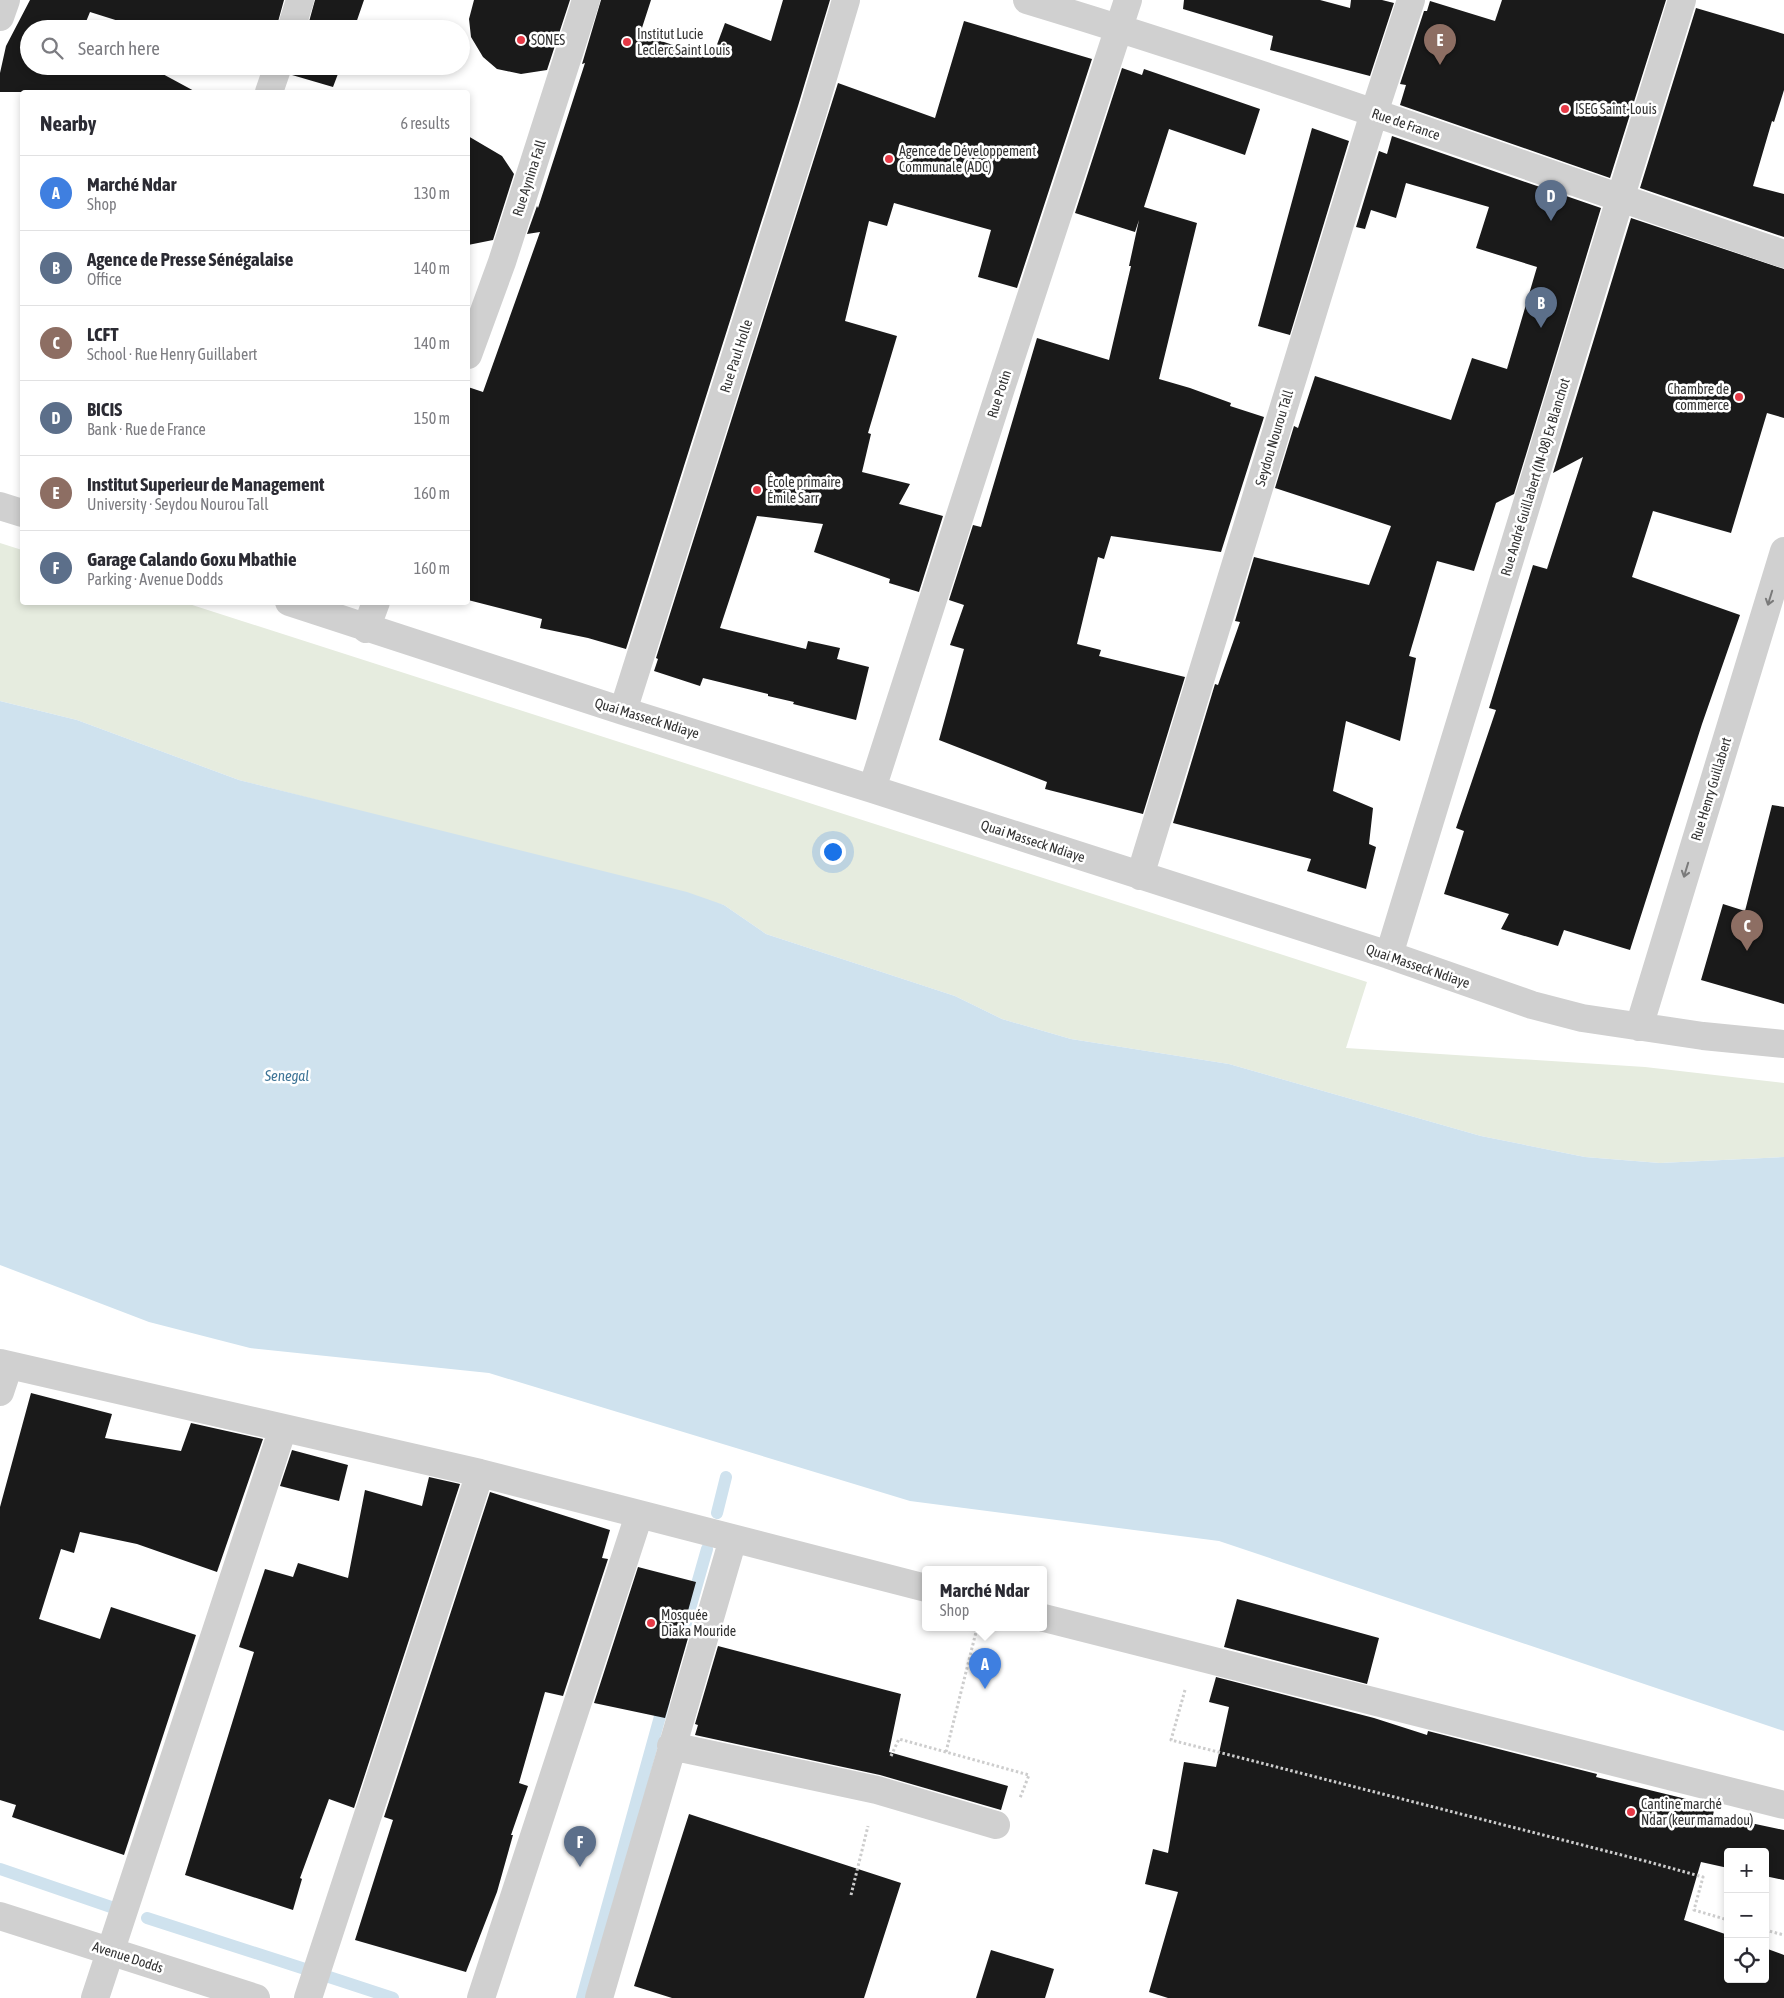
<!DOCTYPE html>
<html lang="en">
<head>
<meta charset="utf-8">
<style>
  body { margin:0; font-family:"Asap Condensed",sans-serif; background:#f2f2f3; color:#2b2b33 }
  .controls { position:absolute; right:15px; bottom:15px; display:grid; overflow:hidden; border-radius:5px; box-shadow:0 2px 8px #0003 }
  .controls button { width:45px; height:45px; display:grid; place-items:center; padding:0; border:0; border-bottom:1px solid #e1e1e2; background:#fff; color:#2b2b33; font:25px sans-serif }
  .you { position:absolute; left:832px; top:851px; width:18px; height:18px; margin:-12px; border:4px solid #fff; border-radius:50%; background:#1a73e8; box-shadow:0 0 0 8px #1a73e833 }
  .badge { display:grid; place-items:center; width:32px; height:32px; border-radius:50%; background:#e63946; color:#fff; font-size:16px; font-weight:700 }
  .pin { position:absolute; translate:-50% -41px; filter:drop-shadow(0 1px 2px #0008) }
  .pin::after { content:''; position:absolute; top:26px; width:18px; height:15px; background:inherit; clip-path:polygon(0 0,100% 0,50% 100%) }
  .popup { position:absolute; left:922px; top:1566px; width:125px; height:65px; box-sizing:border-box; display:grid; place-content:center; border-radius:5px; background:#fff; filter:drop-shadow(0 1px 4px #0005); font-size:16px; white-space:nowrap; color:#7c7c81 }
  .popup b { font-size:19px; color:#2b2b33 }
  .popup::after { content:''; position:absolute; left:50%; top:100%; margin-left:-10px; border:10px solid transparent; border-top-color:#fff }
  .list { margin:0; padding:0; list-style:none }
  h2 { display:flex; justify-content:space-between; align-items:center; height:65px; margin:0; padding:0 20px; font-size:21px }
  h2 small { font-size:16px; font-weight:400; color:#7c7c81 }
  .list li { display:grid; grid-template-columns:32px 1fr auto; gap:15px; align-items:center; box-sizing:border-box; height:75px; padding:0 20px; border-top:1px solid #e1e1e2 }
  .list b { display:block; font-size:19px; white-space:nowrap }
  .list p { margin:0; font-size:16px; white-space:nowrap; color:#7c7c81 }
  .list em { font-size:16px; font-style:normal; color:#7c7c81 }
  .icon { flex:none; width:28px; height:28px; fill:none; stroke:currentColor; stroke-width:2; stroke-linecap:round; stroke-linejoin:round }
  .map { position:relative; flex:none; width:1784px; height:1998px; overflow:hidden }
  .search { position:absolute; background:#fff; box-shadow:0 2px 8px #0003; left:20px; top:20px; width:450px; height:55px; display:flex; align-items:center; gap:12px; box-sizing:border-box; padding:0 18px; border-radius:28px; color:#7c7c81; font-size:19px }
  .panel { position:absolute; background:#fff; box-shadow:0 2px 8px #0003; left:20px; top:90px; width:450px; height:515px; border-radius:5px }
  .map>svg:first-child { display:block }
</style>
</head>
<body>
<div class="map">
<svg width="1784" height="1998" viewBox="0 0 1784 1998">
  <rect width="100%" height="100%" fill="#fff"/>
  <path fill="#e6ecdf" d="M0,543L22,550V602L186,603L1367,982L1346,1048L1645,1067L1784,1083V1157L1660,1163L1585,1157L1481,1136L1229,1064L1071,1039L1002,1019L955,996L766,934L724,905L239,780L77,720L0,701Z"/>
  <path fill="#cfe2ee" d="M0,701L77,720L239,780L687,892L724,905L766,934L955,996L1002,1019L1071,1039L1229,1064L1481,1136L1585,1157L1660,1163L1784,1157V1731L1219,1541L910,1501L489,1373L250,1348L149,1322L0,1265Z"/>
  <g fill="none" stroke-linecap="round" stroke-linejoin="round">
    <path stroke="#cfe2ee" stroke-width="12" d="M717,1513L726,1477
      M678,1651L707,1549
      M0,1869L111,1907
      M147,1918L305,1969
      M326,1976L393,1998
      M582,1998L664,1702"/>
  </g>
  <path fill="#1a1a1a" d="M30,0H284L276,29H144L90,12L83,29H29V66H148L196,92H0V73L6,46Z
    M315,0H364L354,29H307Z
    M474,0H570L547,70L521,74L497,69L483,57L471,37L469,19Z
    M601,0H651L640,34L712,58L725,23L771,41L783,0H830L798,106L626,649L588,638L540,628L542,619L468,600V387L483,392L540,232L527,234L537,206L538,208L585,63L582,64Z
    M1184,0H1320L1350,8L1351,0H1382L1394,3L1370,76L1270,50L1273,36L1183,9Z
    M1502,0H1666L1610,178L1400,105L1406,85L1400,84L1424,11H1427L1430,1L1495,21Z
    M1696,8L1784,34V90L1774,122L1772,121L1753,186L1784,194V237L1640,188Z
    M964,21L1092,59L1017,288L978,277L991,230L894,203L887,226L869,221L845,321L897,336L868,433L871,434L862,472L910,484L899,504L943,516L919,592L889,583L890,579L814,552L823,524L757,516L720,628L806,649L808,641L840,648L837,659L869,667L856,720L793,704L794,702L768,696V694L703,678L700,686L654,671L658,659L656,658L838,83L935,118Z
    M293,66H341L333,87L292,75Z
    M1122,68L1142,75L1144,69L1260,109L1245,155L1169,129L1144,207L1197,223L1159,379L1190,388L1231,403L1230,406L1264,417L1221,552L1111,536L1104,559L1098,557L1077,644L1101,650L1099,656L1185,677L1143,814L1045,789L1047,782L939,740L964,649L950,645L964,605L949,600L973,525L981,527L1037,338L1109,360L1131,266H1129L1139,220L1135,232L1075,213Z
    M1312,128L1349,141L1290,335L1258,326Z
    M468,136L502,156L514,174L493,240L468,245Z
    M1392,136L1601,208L1514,494L1496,503L1474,571L1437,561L1409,656L1416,658L1400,741L1346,721L1333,791L1373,808L1369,844L1376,847L1366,889L1307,871L1311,859L1173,823L1215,684L1218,685L1240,622L1235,621L1254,557L1369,585L1391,526L1275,488L1294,426L1298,428L1315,376L1451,420L1472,358L1507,369L1537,267L1476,248L1489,207L1406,183L1396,218L1371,210L1365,229L1356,227L1379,151L1387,154Z
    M1631,218L1784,269V418L1767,413L1731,533L1653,511L1632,577L1740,615L1702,724L1630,950L1564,930L1558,946L1501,929L1509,914L1444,894L1464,831L1456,828L1496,710L1489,708L1533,565L1547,569L1583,457L1553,473Z
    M1772,805L1784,807V1004L1701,980L1723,904L1745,911Z
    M31,1393L112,1414L105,1438L181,1451L191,1423L263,1439L217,1572L137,1544L80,1532L74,1553L61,1549L39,1619L100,1639L111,1607L196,1635L124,1855L12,1817L16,1805L0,1800V1507Z
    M292,1450L348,1465L339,1501L280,1486Z
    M429,1477L460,1484L354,1808L329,1799L300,1878L302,1879L293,1910L185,1875L254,1652L239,1647L265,1569L293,1577L298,1563L348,1578L365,1490L422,1506Z
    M490,1492L610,1530L602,1558L608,1559L563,1696L545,1692L519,1783L528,1786L511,1835H513L497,1892L466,1972L355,1940L393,1820L384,1817Z
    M638,1567L696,1582L681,1636L688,1638L665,1718L594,1703Z
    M1237,1599L1379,1638L1367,1684L1224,1647Z
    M718,1646L901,1694L889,1752L1008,1786L1001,1810L880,1775L695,1735L698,1725L695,1724Z
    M1216,1677L1374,1718L1427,1735L1428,1731L1597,1774L1596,1777L1715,1806L1713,1815L1784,1830V1880L1765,1876V1852H1728V1868L1701,1862L1684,1920L1728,1935V1979H1765V1948L1784,1955V1998H1168L1149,1992L1178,1892L1145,1884L1153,1849L1168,1853L1184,1762L1216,1767L1229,1707L1209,1702Z
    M689,1814L901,1883L864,1998H672L634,1986Z
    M991,1950L1054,1969L1045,1998H976Z"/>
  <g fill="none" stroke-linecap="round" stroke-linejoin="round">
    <path stroke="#cdcdcd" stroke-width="3" stroke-dasharray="2.5 2.5" stroke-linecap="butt" d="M1185,1690L1171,1740L1649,1862L1703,1877L1694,1910L1728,1920
      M946,1752L977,1628
      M891,1756L899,1739L1029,1775L1020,1798
      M851,1895L868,1826
      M1765,1930L1784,1935"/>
    <path stroke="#d0d0d0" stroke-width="28" d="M1027,0C1282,77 1532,169 1784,254
      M0,17L6,0
      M291,29L300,0
      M269,92L278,66
      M468,355L502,262L586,0
      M0,506L22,513
      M289,602L623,711L872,789L1389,955L1532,1005L1582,1018L1703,1036L1784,1044
      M366,629L376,602
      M623,711L813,111L846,0
      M872,789L1001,388L1128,0
      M1140,876L1374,113L1411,0
      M1389,955L1620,199L1682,0
      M1639,1027L1784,551
      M0,1363L480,1473L926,1588
      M0,1392L9,1365
      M1044,1618L1784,1805
      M671,1746L877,1790L996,1825
      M0,1916L256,1998
      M95,1998L283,1428
      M308,1998L480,1473
      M481,1998L639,1515
      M599,1998L733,1539"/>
  </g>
  <defs><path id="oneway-shaft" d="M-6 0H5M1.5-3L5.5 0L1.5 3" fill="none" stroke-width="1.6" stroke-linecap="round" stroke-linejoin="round" transform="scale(1.25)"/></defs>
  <g stroke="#7a7a7a">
    <use href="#oneway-shaft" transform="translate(1770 598) rotate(107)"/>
    <use href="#oneway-shaft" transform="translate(1686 870) rotate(107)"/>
  </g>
  <g fill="#e63946" stroke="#fff" stroke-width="2">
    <circle cx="521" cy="40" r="5"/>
    <circle cx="627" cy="42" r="5"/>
    <circle cx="1565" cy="109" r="5"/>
    <circle cx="889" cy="159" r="5"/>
    <circle cx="1739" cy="397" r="5"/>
    <circle cx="757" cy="490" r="5"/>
    <circle cx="651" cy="1623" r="5"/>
    <circle cx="1631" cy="1812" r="5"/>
  </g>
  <g text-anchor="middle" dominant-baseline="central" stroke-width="5" stroke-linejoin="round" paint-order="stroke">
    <g font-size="14" fill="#333" stroke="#fff" text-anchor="start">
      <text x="637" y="34">Institut Lucie<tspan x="637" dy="16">Leclerc Saint Louis</tspan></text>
      <text x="531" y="40">SONES</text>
      <text x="1575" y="109">ISEG Saint-Louis</text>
      <text x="899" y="151">Agence de Développement<tspan x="899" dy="16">Communale (ADC)</tspan></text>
      <text x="1729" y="389" text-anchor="end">Chambre de<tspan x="1729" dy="16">commerce</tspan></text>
      <text x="767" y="482">École primaire<tspan x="767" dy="16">Émile Sarr</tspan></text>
      <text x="661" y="1615">Mosquée<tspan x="661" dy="16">Diaka Mouride</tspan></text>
      <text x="1641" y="1804">Cantine marché<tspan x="1641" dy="16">Ndar (keur mamadou)</tspan></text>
    </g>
    <g font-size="14" fill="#333" stroke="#fff">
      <text transform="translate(1406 124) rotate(19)">Rue de France</text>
      <text transform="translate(529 178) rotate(-72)">Rue Aynina Fall</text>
      <text transform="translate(736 356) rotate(-72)">Rue Paul Holle</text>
      <text transform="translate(999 394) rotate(-72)">Rue Potin</text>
      <text transform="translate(1274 438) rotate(-73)">Seydou Nourou Tall</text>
      <text transform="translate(1535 477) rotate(-73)">Rue André Guillabert (IN-08) Ex Blanchot</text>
      <text transform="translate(647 718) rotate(17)">Quai Masseck Ndiaye</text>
      <text transform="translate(1711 789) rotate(-73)">Rue Henry Guillabert</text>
      <text transform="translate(1033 841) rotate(18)">Quai Masseck Ndiaye</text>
      <text transform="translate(1418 966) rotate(19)">Quai Masseck Ndiaye</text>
      <text transform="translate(128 1957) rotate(18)">Avenue Dodds</text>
    </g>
    <g font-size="15" font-style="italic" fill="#3f7597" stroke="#fff">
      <text x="287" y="1075">Senegal</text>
    </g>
  </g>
</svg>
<div class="controls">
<button>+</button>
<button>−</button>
<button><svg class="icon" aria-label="locate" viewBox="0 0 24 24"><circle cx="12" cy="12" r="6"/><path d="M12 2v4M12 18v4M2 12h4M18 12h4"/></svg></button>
</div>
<div class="you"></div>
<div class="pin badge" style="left:985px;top:1689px;background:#3f7fe0">A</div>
<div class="popup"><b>Marché Ndar</b>Shop</div>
<div class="pin badge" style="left:1541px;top:328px;background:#5c6f8a">B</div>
<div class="pin badge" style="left:1747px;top:951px;background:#8d6e63">C</div>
<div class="pin badge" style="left:1551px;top:221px;background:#5c6f8a">D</div>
<div class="pin badge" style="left:1440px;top:65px;background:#8d6e63">E</div>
<div class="pin badge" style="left:580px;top:1867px;background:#5c6f8a">F</div>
<div class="search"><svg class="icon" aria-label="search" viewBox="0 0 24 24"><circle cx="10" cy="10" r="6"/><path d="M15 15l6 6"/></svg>Search here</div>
<section class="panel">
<h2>Nearby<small>6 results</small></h2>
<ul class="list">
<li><span class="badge" style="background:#3f7fe0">A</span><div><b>Marché Ndar</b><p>Shop</p></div><em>130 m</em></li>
<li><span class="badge" style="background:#5c6f8a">B</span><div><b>Agence de Presse Sénégalaise</b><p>Office</p></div><em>140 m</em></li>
<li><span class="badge" style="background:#8d6e63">C</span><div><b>LCFT</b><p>School · Rue Henry Guillabert</p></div><em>140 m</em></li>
<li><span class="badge" style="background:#5c6f8a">D</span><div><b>BICIS</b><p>Bank · Rue de France</p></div><em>150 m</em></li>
<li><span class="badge" style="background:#8d6e63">E</span><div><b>Institut Superieur de Management</b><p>University · Seydou Nourou Tall</p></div><em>160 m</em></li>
<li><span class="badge" style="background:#5c6f8a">F</span><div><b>Garage Calando Goxu Mbathie</b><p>Parking · Avenue Dodds</p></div><em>160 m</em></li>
</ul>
</section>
</div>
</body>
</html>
